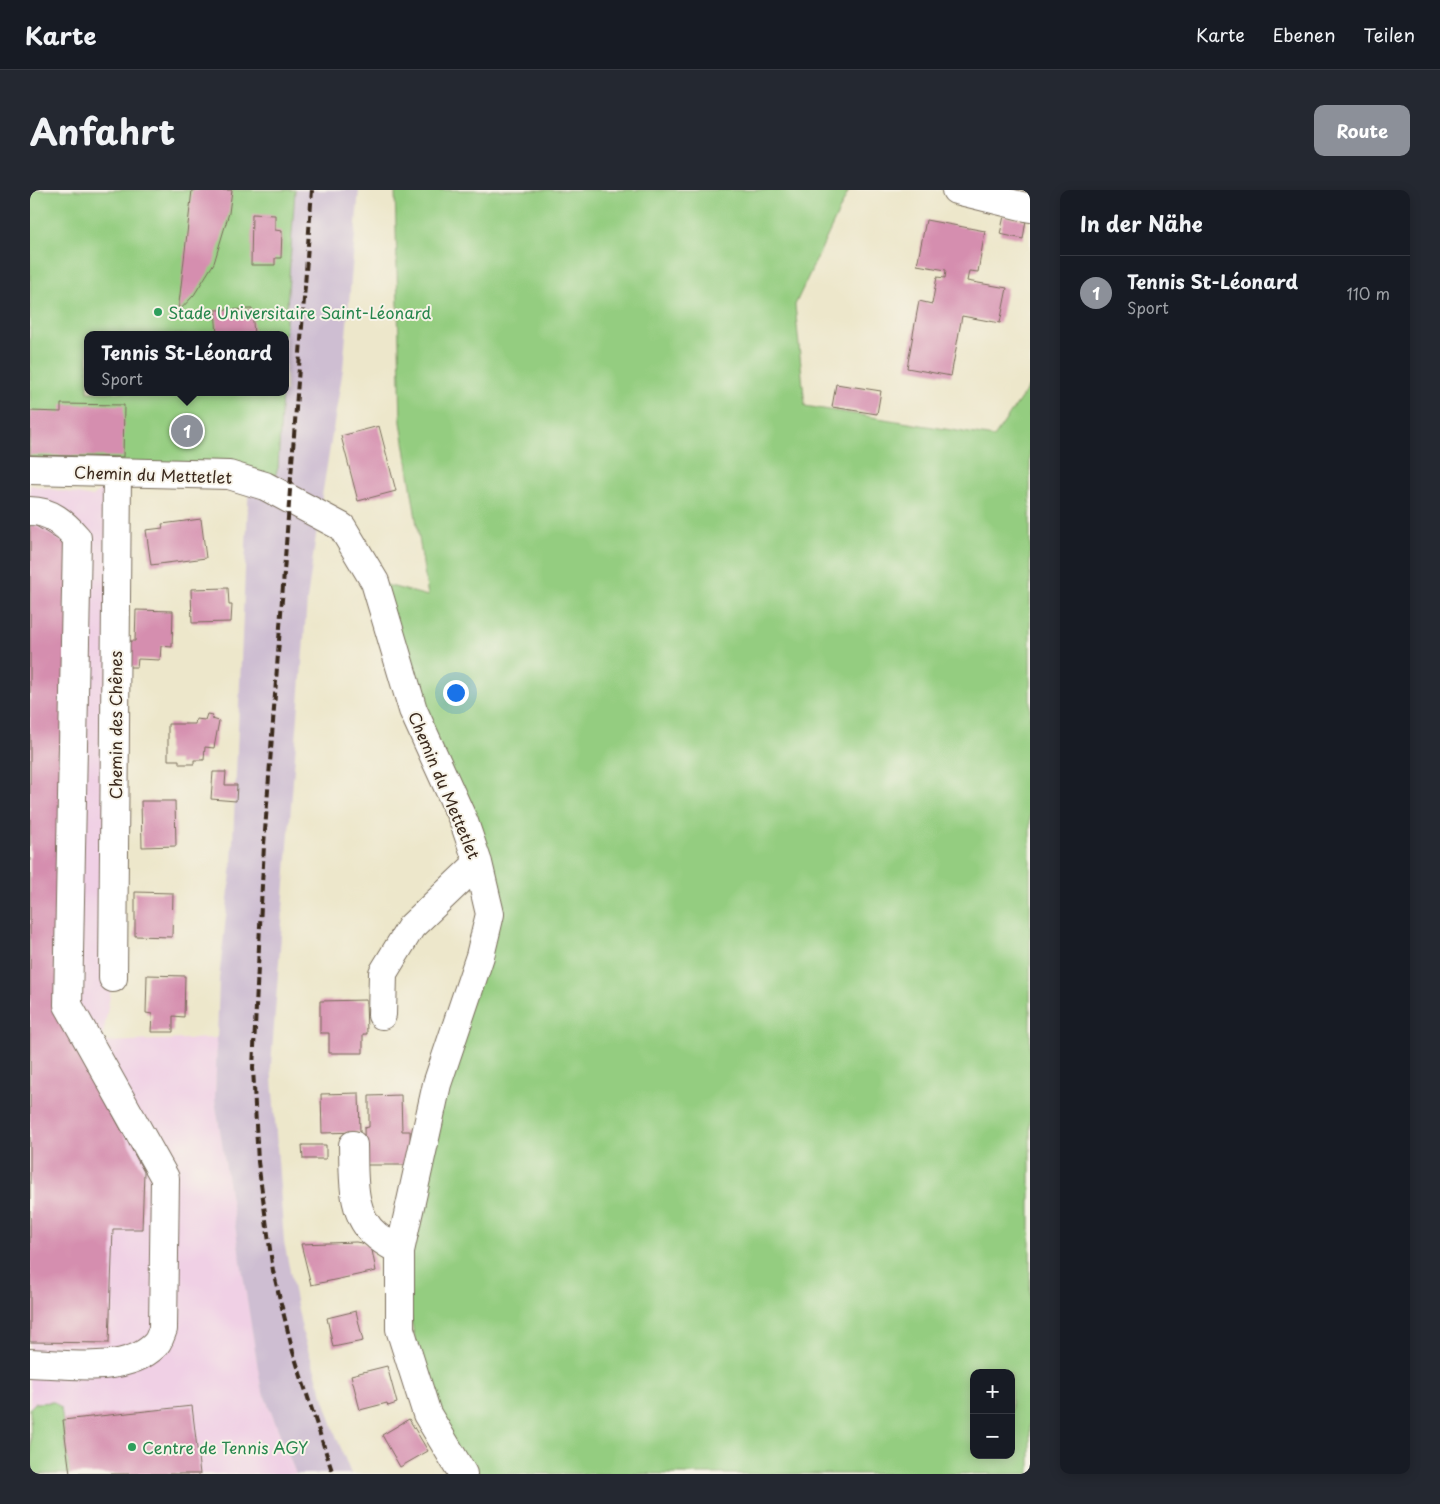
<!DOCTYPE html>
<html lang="de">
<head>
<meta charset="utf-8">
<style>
  body { margin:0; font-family:"Playpen Sans",sans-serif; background:#242831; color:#f1f3f6 }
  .controls { position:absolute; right:15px; bottom:15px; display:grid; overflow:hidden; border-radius:10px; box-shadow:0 2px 12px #0003 }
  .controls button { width:45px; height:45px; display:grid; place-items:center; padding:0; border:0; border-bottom:1px solid #363941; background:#171b24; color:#f1f3f6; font:25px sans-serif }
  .you { position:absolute; left:425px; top:502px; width:18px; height:18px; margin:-12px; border:4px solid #fff; border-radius:50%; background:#1a73e8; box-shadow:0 0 0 8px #1a73e833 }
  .badge { display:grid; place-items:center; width:32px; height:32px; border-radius:50%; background:#8c9099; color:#fff; font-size:16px; font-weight:700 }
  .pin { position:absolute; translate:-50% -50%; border:2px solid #fff; box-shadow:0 1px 5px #0006 }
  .popup { position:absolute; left:54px; top:141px; width:205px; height:65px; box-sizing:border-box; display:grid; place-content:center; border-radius:10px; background:#171b24; filter:drop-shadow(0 1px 4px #0005); font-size:16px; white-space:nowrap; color:#9ea1a6 }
  .popup b { font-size:19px; color:#f1f3f6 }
  .popup::after { content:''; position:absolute; left:50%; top:100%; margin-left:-10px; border:10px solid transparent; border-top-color:#171b24 }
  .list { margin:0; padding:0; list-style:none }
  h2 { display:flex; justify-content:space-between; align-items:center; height:65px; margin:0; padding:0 20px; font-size:21px }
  h2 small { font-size:16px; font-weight:400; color:#9ea1a6 }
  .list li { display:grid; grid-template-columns:32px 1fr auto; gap:15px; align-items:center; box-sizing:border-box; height:75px; padding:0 20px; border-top:1px solid #363941 }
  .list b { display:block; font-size:19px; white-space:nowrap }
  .list p { margin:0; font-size:16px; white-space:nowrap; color:#9ea1a6 }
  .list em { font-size:16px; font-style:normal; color:#9ea1a6 }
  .map { position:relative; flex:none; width:1000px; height:1284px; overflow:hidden; border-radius:10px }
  header { display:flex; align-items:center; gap:30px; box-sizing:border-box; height:70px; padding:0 25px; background:#171b24; border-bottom:1px solid #363941 }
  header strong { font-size:24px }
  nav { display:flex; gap:28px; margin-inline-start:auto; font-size:18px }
  .intro { display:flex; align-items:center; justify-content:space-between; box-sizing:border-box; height:120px; padding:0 30px }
  h1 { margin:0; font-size:35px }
  .button { padding:12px 22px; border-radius:10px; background:#8c9099; color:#fff; font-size:18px; font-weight:700 }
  main { display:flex; gap:30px; padding:0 30px }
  aside { flex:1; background:#171b24; border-radius:10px; box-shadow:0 2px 12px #0003 }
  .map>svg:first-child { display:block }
</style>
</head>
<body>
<header>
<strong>Karte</strong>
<nav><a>Karte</a><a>Ebenen</a><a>Teilen</a></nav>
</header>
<div class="intro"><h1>Anfahrt</h1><a class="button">Route</a></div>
<main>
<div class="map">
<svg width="1000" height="1284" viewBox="0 0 1000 1284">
  <rect width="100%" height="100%" fill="#f7f3e8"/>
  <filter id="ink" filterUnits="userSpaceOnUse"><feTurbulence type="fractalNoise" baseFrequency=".02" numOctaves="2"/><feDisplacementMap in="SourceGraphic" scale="10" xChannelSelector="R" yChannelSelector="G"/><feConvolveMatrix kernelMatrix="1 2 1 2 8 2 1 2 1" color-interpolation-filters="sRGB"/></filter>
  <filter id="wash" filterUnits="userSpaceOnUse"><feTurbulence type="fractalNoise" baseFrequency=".0096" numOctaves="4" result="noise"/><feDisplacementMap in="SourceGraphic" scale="20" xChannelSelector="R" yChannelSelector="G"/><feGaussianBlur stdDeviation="1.12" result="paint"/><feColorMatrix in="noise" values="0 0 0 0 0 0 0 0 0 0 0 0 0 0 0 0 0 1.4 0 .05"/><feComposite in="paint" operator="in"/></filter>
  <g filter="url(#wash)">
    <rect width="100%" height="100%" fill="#ede7cb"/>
    <path fill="#f0d0e5" d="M87,282L83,788L72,852L187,848L185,910L231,1197L266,1284H0V295L63,307Z"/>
    <path fill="#cebed2" d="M265,0H329L313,179L289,324L277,410L241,875L254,1052L273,1144L305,1243L321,1284H266L231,1197L185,910L189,789L202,673L219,290L248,278L252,202H256L255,145Z"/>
    <path fill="#94cd80" stroke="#687c4f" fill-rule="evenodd" d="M0,0H265L255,145H58V202H252L248,278L245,286L0,275Z
      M365,0H819L765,115L775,216L964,247L1000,195V1284H433L397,1224L370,1061L460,724L345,392L398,406L371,232ZM944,1183H981V1265H944Z
      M24,1212L31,1218L40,1284H2L0,1218L5,1213Z"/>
    <g id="blocks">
      <path fill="#d58eaf" d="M162,0H202L199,23L184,73L164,105L148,122Z
        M222,24L245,25V40L252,41L251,68H245V75H221Z
        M974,26L996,30L993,49L970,44Z
        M896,30L955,41L948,82L939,81L937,91L977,98L970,133L932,126L921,186L877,178L889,111L902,114L907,87L915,88L916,80L887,75Z
        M222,119L224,145H187L185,120Z
        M806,194L851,201L847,224L802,217Z
        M31,214L94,215L93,267L0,265V221L31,222Z
        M349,236L366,301L328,311L311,246Z
        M171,329L176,368L121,375L116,340L133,338L132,334Z
        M0,335L6,336L43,359L35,836L114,982L112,1039H83L79,1153L0,1152Z
        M198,398L199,415H202L201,432L162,433L161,399Z
        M106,420L143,421L142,457L131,456L130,470L108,469L107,477H95L96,451H105Z
        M177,524L183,525L182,529L189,531L184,558L175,557L174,570H164V574H149V570H138V534H165L166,529L175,530Z
        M183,582H196L195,595H207L206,611L181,609Z
        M111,611H145L146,656L112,657Z
        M105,702L143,703L142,747L105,746Z
        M117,785L155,786L154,827L143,826V842H121L122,824L116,823Z
        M336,810L337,844H333V863H299V843H290V811Z
        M329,903L330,942L292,943L291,904Z
        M371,905L372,941H380L381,975H335L334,938L339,937V906Z
        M272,955H296V969H273Z
        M326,1052L341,1055L346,1081L281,1095L271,1054Z
        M326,1121L333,1151L303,1157L297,1128Z
        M357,1176L367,1213L358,1216L357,1213L330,1220L321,1185Z
        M162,1216L170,1284H40L33,1230Z
        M379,1229L398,1261L370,1277L352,1245Z"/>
    </g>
  </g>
  <g filter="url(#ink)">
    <use href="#blocks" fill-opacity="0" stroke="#796c5b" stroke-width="1"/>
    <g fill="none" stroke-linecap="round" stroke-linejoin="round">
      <g stroke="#796c5b" stroke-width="30">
        <path id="minor" d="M926,0L1000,18
          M0,280L199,285L235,296L312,337L345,392L383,520L434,632L448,673L460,724L450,766L407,894L370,1061V1139L397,1224L433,1284
          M0,321C21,321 34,333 47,348L38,815L135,988L133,1139C131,1144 129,1152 124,1156C95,1184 38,1174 0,1173
          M83,788L87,282
          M352,825L353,783L381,737L448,673
          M323,955C324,985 320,1025 347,1046C354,1052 362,1056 370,1061"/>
      </g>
      <use href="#minor" stroke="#fff" stroke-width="28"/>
      <path stroke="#3b2a1e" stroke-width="4" stroke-dasharray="8 4" stroke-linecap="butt" d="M282,0L234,655L223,878L228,972L243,1081L263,1162L303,1284"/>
    </g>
  </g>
  <g fill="#2e9e5b" stroke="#f7f3e8" stroke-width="2">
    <circle cx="128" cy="122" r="5"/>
    <circle cx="102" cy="1257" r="5"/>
  </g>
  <g text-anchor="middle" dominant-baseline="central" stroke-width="4" stroke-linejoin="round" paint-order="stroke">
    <g font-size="16" fill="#27864d" stroke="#f7f3e8" text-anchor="start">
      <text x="138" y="122">Stade Universitaire Saint-Léonard</text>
      <text x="112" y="1257">Centre de Tennis AGY</text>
    </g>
    <g font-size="16" fill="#3b2a1e" stroke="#f7f3e8">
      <text transform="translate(123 284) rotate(2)">Chemin du Mettetlet</text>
      <text transform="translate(85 535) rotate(-90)">Chemin des Chênes</text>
      <text transform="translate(415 595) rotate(67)">Chemin du Mettetlet</text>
    </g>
  </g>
</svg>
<div class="controls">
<button>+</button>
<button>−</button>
</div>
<div class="you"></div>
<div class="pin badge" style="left:157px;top:241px">1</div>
<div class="popup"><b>Tennis St-Léonard</b>Sport</div>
</div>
<aside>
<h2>In der Nähe<small></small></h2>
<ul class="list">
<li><span class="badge">1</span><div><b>Tennis St-Léonard</b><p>Sport</p></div><em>110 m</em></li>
</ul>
</aside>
</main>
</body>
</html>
